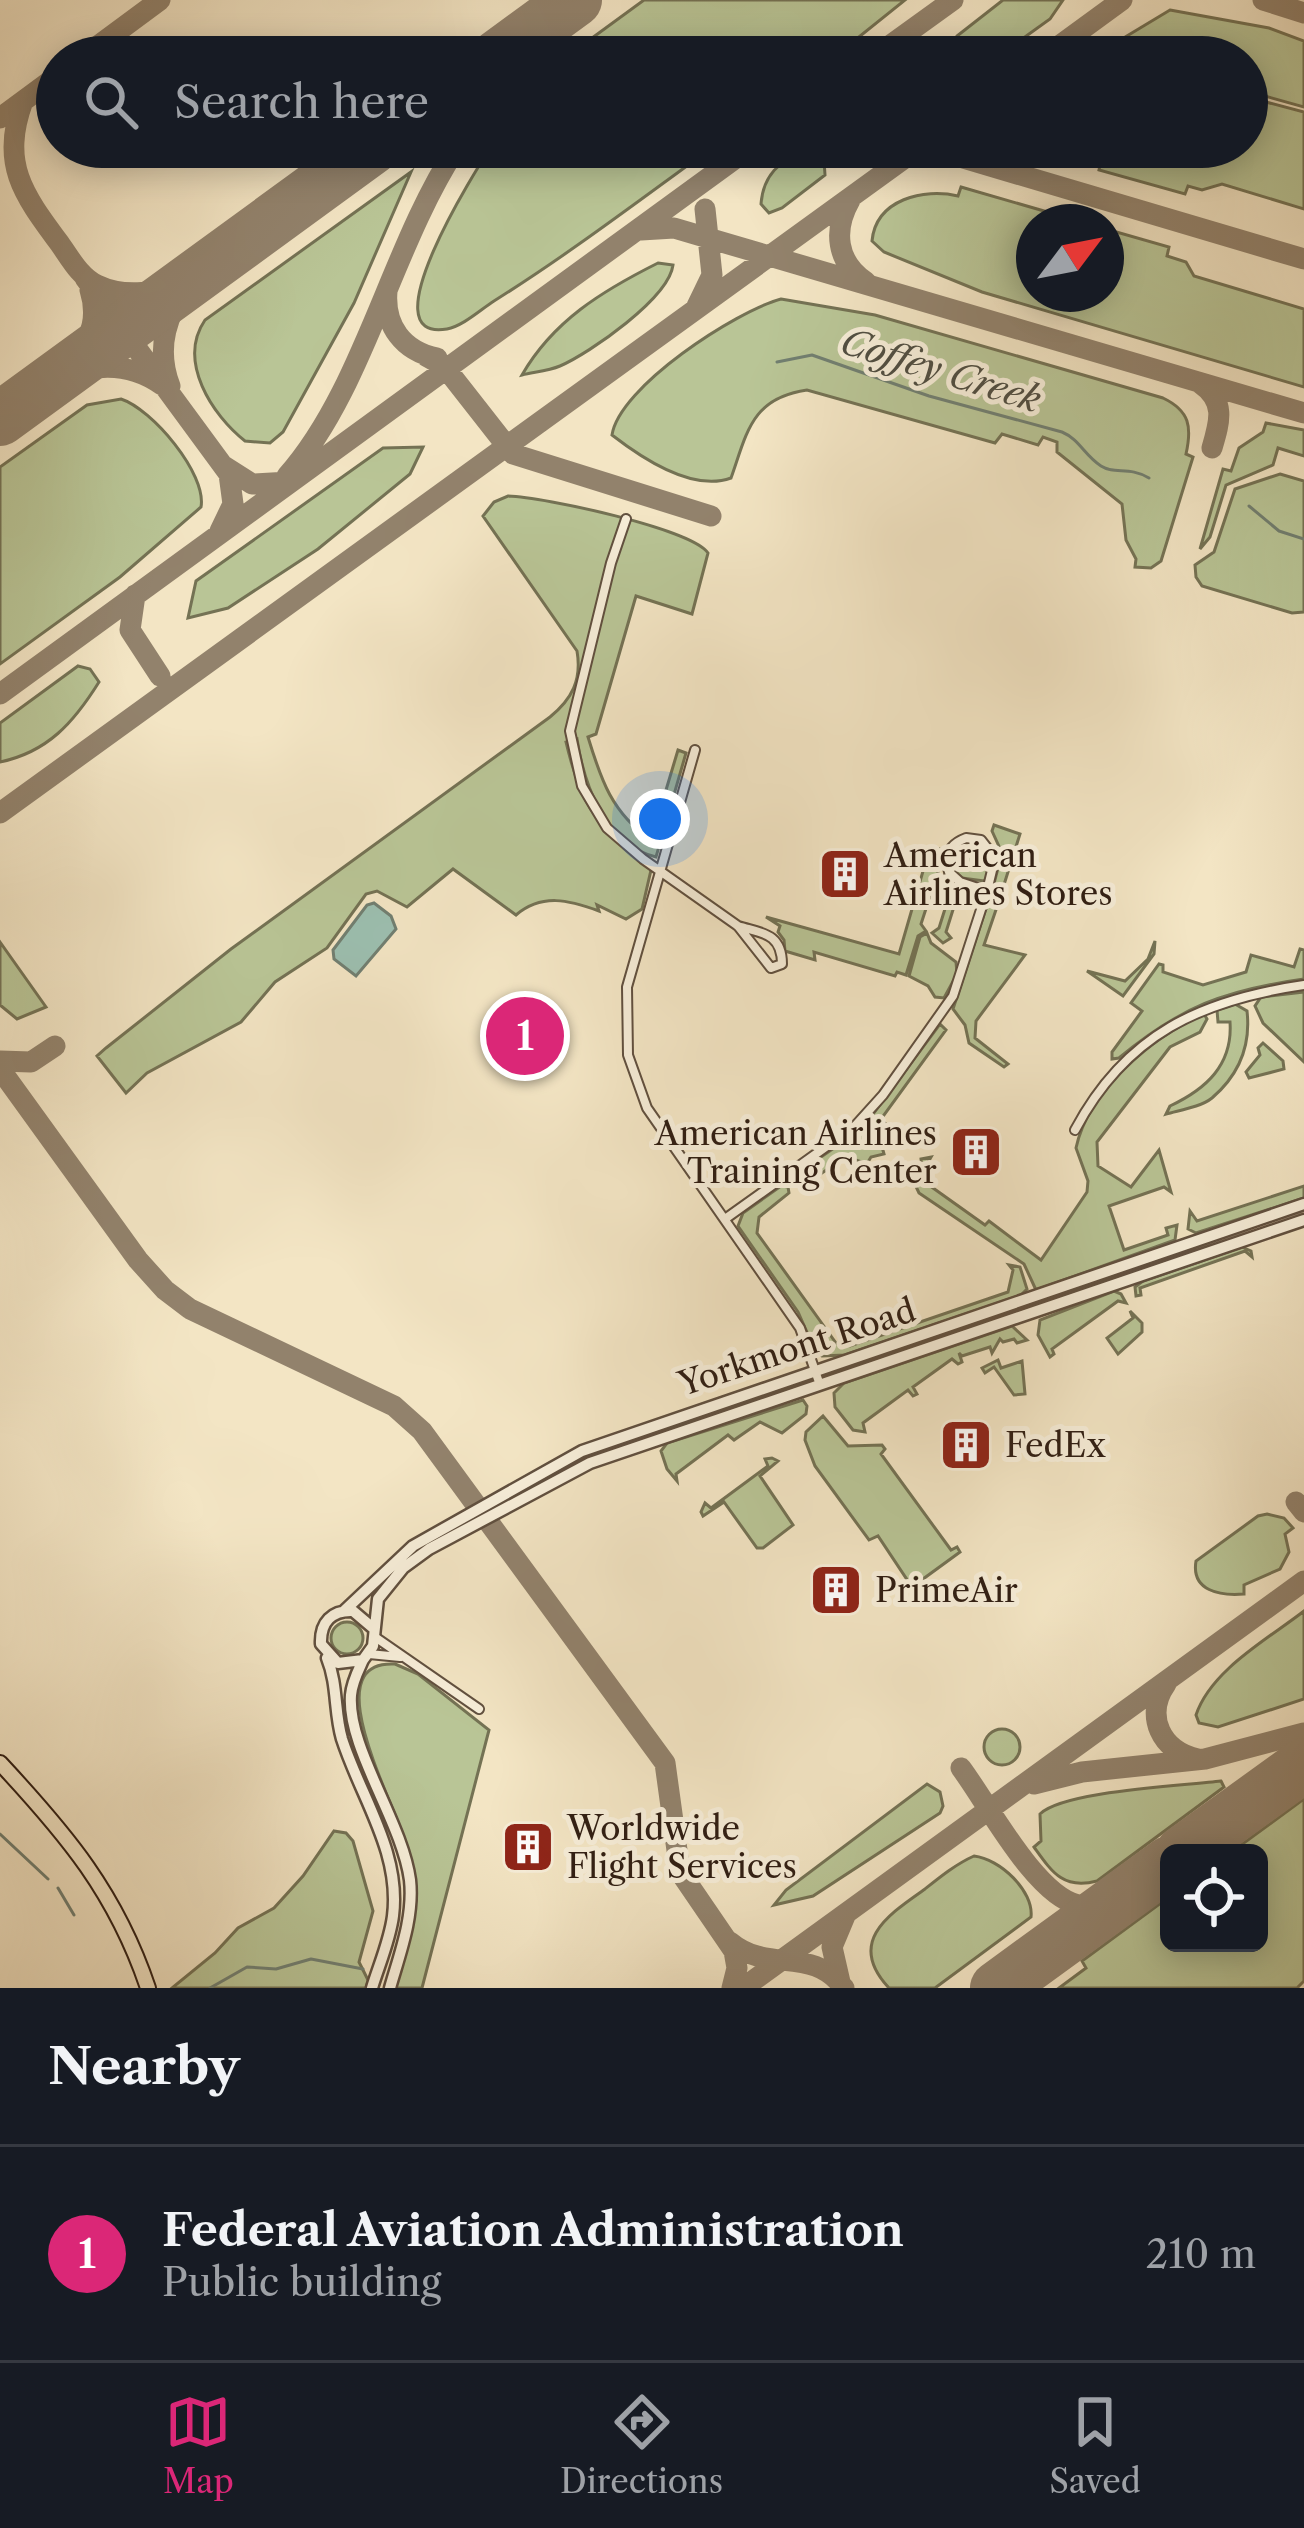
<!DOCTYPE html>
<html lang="en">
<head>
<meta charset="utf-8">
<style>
  body { margin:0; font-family:"Libre Caslon Text",serif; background:#20242c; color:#f1f3f6 }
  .controls { position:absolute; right:36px; bottom:36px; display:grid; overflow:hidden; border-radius:18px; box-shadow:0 6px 30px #0003 }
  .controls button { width:108px; height:108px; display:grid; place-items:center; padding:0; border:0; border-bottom:3px solid #363941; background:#171b24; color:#f1f3f6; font:60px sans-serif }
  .compass { position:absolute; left:1016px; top:204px; width:108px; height:108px; border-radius:50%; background:#171b24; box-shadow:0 6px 30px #0003; rotate:58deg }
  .you { position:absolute; left:660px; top:819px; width:42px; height:42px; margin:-30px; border:9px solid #fff; border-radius:50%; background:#1a73e8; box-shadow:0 0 0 18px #1a73e833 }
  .badge { display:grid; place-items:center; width:78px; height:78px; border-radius:50%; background:#db2777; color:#fff; font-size:39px; font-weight:700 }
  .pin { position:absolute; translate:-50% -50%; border:6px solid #fff; box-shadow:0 3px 12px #0006 }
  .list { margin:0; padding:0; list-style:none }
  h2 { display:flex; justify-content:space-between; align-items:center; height:156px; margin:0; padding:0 48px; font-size:51px }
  h2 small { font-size:39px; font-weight:400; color:#9ea1a6 }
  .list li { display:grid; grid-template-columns:78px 1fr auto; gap:36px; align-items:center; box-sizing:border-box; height:216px; padding:0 48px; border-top:3px solid #363941 }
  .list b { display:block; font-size:45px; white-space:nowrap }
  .list p { margin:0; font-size:39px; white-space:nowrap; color:#9ea1a6 }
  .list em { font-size:39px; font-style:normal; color:#9ea1a6 }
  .icon { flex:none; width:66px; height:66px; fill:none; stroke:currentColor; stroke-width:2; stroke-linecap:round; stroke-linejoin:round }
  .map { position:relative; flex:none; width:1304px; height:1988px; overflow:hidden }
  .search { position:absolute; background:#171b24; box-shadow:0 6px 30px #0003; left:36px; right:36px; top:36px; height:132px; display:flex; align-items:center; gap:30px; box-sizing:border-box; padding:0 42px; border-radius:66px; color:#9ea1a6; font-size:45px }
  .sheet { height:372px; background:#171b24 }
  nav { display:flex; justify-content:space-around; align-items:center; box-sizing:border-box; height:168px; border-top:3px solid #363941; background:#171b24; font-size:33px; color:#9ea1a6 }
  nav a { display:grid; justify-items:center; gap:6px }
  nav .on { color:#db2777 }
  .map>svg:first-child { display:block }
</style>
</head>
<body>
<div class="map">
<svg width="1304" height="1988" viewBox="0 0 1304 1988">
  <rect width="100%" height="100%" fill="#f3e5c4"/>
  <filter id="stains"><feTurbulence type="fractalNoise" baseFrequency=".00167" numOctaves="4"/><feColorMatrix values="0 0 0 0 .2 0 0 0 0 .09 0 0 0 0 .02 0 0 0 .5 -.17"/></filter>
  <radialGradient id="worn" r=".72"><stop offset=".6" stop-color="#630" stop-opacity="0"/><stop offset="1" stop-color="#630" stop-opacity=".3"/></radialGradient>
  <path fill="#b9c596" stroke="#747254" stroke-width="3" d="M644,0H905L834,57H566Z
    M1003,0H1063L1050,19L997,57H946L957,36Z
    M1170,10L1269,28L1304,41V107L1247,91V57H1092Z
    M1247,97L1304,112V209L1222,184L1202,190L1188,186L1185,194L1099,170L1101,161L1072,147H1247Z
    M491,147H713C641,199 569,254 494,301C480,310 463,326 447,329C366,343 477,168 491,147Z
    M806,154L824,160L825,175L782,208L769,213L761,204C763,177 779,158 806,154Z
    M411,172L354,303L283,432L270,443L245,441C212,415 177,361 205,320Z
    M961,187L1082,222H1034V294H1106V229L1169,247L1167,256L1186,262L1194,276L1304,309V387L982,292L884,252L872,241C876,199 924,188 958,196Z
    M658,263L673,265C669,298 590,353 560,366C548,371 534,372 522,375C553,321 602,291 658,263Z
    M781,299L875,315L1163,398C1190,411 1192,427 1186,454L1193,457L1161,561L1151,568L1135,567L1136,559L1126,540L1122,504L1057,452V442L1043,437L1038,445L1002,434L995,443L807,390C751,398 747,433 731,478C693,492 643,459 612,435C619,387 736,311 781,299Z
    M121,399C152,409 207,474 201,507L120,577L0,664V467L87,405Z
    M1266,423L1304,430V456L1278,448L1273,465L1226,485L1210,537L1200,549L1223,469L1231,471L1239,448L1263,432Z
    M423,447L410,474L318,549L228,608L188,618L196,581L383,448Z
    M1280,474L1304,481V612L1292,613L1202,586L1196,577L1195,565L1214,552L1235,489Z
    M508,496C544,497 692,529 708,553L692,614L636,596L596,734L588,737C601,780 612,813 651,840L678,750L686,753L656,857C605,844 584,785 577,739L566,742C584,818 598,820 651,870L642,909L626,919L597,905L599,911C569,900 542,893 516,915L453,869L407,907L377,891L366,894L327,948L275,982L241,1022L147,1073L126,1093L97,1056L106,1048L231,949L550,717C572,699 582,680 577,651L483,516L494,502Z
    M78,666L90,669L99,682C74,722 48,752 0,762V723Z
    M994,825L1020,834L1002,891H992L1002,853L992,831Z
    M965,842H977L992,860L989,877L984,881L962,878L952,869L951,854Z
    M930,847L940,849L937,867L940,883L934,884L921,924L926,931L918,936L906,975L897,972L895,976L814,952L815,960L785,951L784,940L778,932L780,926L766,917L899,954Z
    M949,885L964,893L957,897L946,932L951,938L943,943L932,933L939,928L950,893L944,890Z
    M991,893L1000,898L984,945L1025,955L976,1021L975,1038L1008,1064L1004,1067L969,1043L965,1025L953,1009Z
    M927,933L931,943L956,962L957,974L944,998L935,997L928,986L909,976L920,937Z
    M1155,941L1154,954L1123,996L1087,971L1125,981L1148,959Z
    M0,942L46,1007L17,1019L0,1005Z
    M1300,949L1304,950V979C1225,990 1180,1007 1119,1058L1112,1059V1052L1142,1011L1131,1003L1159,964L1163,965V972L1203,985L1246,972L1251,955L1294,967Z
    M1304,992V1062L1263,1023L1255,1006L1261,997Z
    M1235,1004L1247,1011C1251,1046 1240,1074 1212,1098C1201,1107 1180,1110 1166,1114L1170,1106C1206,1089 1233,1065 1230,1022H1218L1217,1010Z
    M1204,1014L1207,1019L1200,1032L1170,1047L1097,1142L1098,1166L1131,1187L1159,1150L1171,1192L1164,1187L1109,1206L1124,1250L1168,1235L1166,1228L1177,1225L1175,1240L1036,1290L1024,1264L919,1193L912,1178L922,1169L921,1159L931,1157L919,1178L985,1225L989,1221L1041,1260L1087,1192L1088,1181L1076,1148C1088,1091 1152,1037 1204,1014Z
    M940,1024L946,1030L881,1119L886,1124L875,1126L873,1114Z
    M1263,1043L1283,1061L1284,1069L1249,1078L1246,1072L1260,1055L1258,1048Z
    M859,1131L881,1143L884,1154L871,1157L868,1162L888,1181L862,1162L847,1157L803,1185L796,1184V1174Z
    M781,1186L788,1187L789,1193L759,1217L757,1233L836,1343L850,1346L1008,1292L1013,1270L1009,1265L1020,1267L1027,1289L1021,1295L845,1355L822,1356L814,1348L798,1312L738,1226L743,1213Z
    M1304,1186V1198L1196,1233L1188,1229L1190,1211L1197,1221Z
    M1242,1247L1251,1251L1252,1257L1245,1251L1140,1288L1141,1295L1136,1296L1135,1287L1143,1281Z
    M1114,1291L1121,1294L1126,1303L1118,1301L1052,1349L1054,1354L1050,1357L1038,1335L1040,1320Z
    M1130,1311L1142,1323V1332L1118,1354L1107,1338L1133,1318Z
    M979,1320L981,1325L827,1375L833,1370Z
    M1012,1326L1027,1340L1017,1343L1014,1339L1003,1342L1000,1339L992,1353L990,1347L962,1356L959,1353L962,1362L958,1364L952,1359L913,1387L917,1394L913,1396L908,1390L863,1423L865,1432L853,1430L835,1407L834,1393L844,1383Z
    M998,1360L1001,1368L1022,1361L1025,1394L1014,1395L994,1367L985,1373L982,1368Z
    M803,1400L807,1406L806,1414L782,1433L760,1422L734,1440L728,1435L676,1474L677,1481L667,1469L661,1451L667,1443Z
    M823,1416L848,1446L882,1445L885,1449L881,1454L951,1550L957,1547L960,1552L912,1587L878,1536L869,1540L815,1466L805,1440L806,1432Z
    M772,1458L778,1461L760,1476L793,1525L763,1548H757L724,1502L703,1516L701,1512L705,1503L711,1508L768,1466L765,1459Z
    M1267,1514L1284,1518L1293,1528L1285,1534L1289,1552L1280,1569L1244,1585V1594C1220,1596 1191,1591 1196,1561L1258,1516Z
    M1304,1611V1699L1218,1727L1199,1723L1196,1715C1211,1670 1268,1639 1304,1611Z
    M331 1638a16 16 0 1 1 32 0a16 16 0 1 1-32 0Z
    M395,1664L418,1674L489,1730L422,1988H395C407,1945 415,1903 410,1858C406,1822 308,1659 395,1664Z
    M984 1747a18 18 0 1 1 36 0a18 18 0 1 1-36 0Z
    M1221,1781L1224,1787L1097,1881C1063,1890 1052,1872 1034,1847L1041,1841L1040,1814C1064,1791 1182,1786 1221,1781Z
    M927,1784L940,1792L943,1806L940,1813L813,1896L774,1905L786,1890Z
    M1304,1799V1981L1297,1988H1059L1086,1968L1082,1961L1169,1897V1943H1259V1853H1230Z
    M334,1831L346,1833L353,1841L373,1911L359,1962L368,1980L366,1988H172L215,1953L238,1928L274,1908L303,1876Z
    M974,1856C1000,1859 1034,1891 1031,1917L935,1988H889C846,1942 888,1915 925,1889C940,1877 956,1864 974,1856Z"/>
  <path fill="#9cbfb0" stroke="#717f71" stroke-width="3" d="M374,903L391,916L396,929L356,976L334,959L333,950L367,905Z"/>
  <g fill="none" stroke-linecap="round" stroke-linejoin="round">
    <path stroke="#717f71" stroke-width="3" d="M777,362L812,355L929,396L1062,432C1079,439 1085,456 1101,466C1115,475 1129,466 1149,478
      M1249,506L1279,531L1304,539
      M0,1834L48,1879
      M58,1888L74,1915
      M210,1988L247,1967L276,1969L311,1959L363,1969"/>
    <path stroke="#92826c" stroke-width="21" d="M1263,0L1304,13
      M83,57L160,0
      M524,57L582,0
      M874,57L953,0
      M1044,57L1122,0
      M23,101C0,164 23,194 60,244C70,258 80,277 97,285C126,299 158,292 188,282
      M0,118L57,76
      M926,147L1304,259
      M850,200C833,230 836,262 866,282
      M641,230L674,228L1304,413
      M85,278L229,474L233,504L220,531
      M387,291C384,326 403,351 437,358
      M697,306L712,275L705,209
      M426,356L444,366L513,454L711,516
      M56,376C83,350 102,329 90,290
      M51,381C89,364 127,360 162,385
      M1200,383C1226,401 1220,421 1212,448
      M170,386C155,347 167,314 190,281
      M224,466L252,484L289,482
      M287,476C364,389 391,247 457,147
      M135,595L130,630L160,676
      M0,694L751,147
      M0,813L920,147
      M0,1061L31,1062L55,1046
      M0,1069L138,1260L165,1290L190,1309L394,1406L422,1431L665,1763L680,1872L734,1951L737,1968L732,1988
      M1296,1502L1304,1512
      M1166,1684C1144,1715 1161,1752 1198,1759
      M961,1768C988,1804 1035,1895 1078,1905C1094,1909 1109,1902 1124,1896
      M1034,1784L1082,1772L1205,1759L1304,1733
      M730,1942C768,1974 812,1945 844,1988
      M840,1982L832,1947L845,1916
      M743,1988L1304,1581"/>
    <path stroke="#92826c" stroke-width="54" d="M497,57L575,0
      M0,419L373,147
      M1182,1853L1304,1765
      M997,1988L1169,1863"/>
    <g stroke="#61503f" stroke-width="12">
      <path id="minor" d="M626,519L611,563L570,731L582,786L607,828L643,859L738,926L771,968L782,964C782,932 760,933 738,926
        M695,750L627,987L628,1055L647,1108L800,1328L820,1385
        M966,838L981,840L995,858L987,891L960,882L949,872C944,855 950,844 966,838Z
        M1075,1130C1126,1034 1201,1000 1304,985
        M725,1219L855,1126L883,1095L953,996L987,891
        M375,1637L479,1709
        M369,1654L400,1657"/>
    </g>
    <g stroke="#61503f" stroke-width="15">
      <path id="tertiary" d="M344,1611L413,1546L582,1451L1304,1204
        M373,1628L353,1611C332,1610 320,1622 321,1644L338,1663L363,1660L373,1646L378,1599L403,1568L429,1549L590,1463L1304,1220
        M327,1658C338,1685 334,1712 342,1739C361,1798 401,1852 393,1916C390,1940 379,1965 372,1988
        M363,1660C358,1671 352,1682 351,1695C347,1748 402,1821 410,1880C414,1917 400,1953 390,1988"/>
    </g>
    <g stroke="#301e13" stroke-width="18">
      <path id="primary" d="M0,1763C67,1835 116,1893 148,1988"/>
    </g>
    <use href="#minor" stroke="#f7eed9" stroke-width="8"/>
    <use href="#tertiary" stroke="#f7eed9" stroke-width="10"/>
    <use href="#primary" stroke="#f3e5c4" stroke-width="14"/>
  </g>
  <defs>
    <g id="building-square" transform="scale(2.7)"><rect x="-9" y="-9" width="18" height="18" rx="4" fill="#8f2418" stroke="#f7eed9"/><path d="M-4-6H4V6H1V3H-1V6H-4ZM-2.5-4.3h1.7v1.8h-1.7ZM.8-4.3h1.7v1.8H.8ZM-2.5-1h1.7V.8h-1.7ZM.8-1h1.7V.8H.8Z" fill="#fff"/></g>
  </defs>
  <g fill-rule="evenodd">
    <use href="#building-square" x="845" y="874"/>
    <use href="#building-square" x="976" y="1152"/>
    <use href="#building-square" x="966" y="1445"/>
    <use href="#building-square" x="836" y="1590"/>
    <use href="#building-square" x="528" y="1847"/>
  </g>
  <g text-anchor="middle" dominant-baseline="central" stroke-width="10" stroke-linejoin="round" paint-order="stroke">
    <g font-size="33" fill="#301e13" stroke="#f7eed9" text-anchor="start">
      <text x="884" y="855">American<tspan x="884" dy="38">Airlines Stores</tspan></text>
      <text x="937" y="1133" text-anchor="end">American Airlines<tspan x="937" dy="38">Training Center</tspan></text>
      <text x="1005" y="1445">FedEx</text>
      <text x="875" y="1590">PrimeAir</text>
      <text x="567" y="1828">Worldwide<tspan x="567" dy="38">Flight Services</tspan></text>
    </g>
    <g font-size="33" fill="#301e13" stroke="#f7eed9">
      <text transform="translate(797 1347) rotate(-18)">Yorkmont Road</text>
    </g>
    <g font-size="36" font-style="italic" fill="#504e42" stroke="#f7eed9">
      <text transform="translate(941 370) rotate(17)">Coffey Creek</text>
    </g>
  </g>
  <rect width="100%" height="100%" filter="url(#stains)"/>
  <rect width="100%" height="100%" fill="url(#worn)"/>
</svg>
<div class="controls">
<button><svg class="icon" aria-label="locate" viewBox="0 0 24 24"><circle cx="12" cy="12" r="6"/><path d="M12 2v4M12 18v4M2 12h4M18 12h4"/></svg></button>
</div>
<svg class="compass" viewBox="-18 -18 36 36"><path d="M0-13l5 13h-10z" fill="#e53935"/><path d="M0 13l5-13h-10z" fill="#9ea1a6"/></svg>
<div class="you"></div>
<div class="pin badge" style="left:525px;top:1036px">1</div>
<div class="search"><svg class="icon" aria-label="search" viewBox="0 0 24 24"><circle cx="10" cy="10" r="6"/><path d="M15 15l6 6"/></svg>Search here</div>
</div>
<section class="sheet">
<h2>Nearby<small></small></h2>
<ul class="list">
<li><span class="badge">1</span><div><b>Federal Aviation Administration</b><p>Public building</p></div><em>210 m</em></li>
</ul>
</section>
<nav>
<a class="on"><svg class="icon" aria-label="map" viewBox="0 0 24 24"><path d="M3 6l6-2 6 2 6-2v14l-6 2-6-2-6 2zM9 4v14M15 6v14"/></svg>Map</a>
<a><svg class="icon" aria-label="directions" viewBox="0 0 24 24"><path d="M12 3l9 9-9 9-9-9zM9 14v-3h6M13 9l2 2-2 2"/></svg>Directions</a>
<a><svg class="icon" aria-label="saved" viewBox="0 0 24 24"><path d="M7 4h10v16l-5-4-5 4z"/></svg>Saved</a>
</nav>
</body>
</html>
